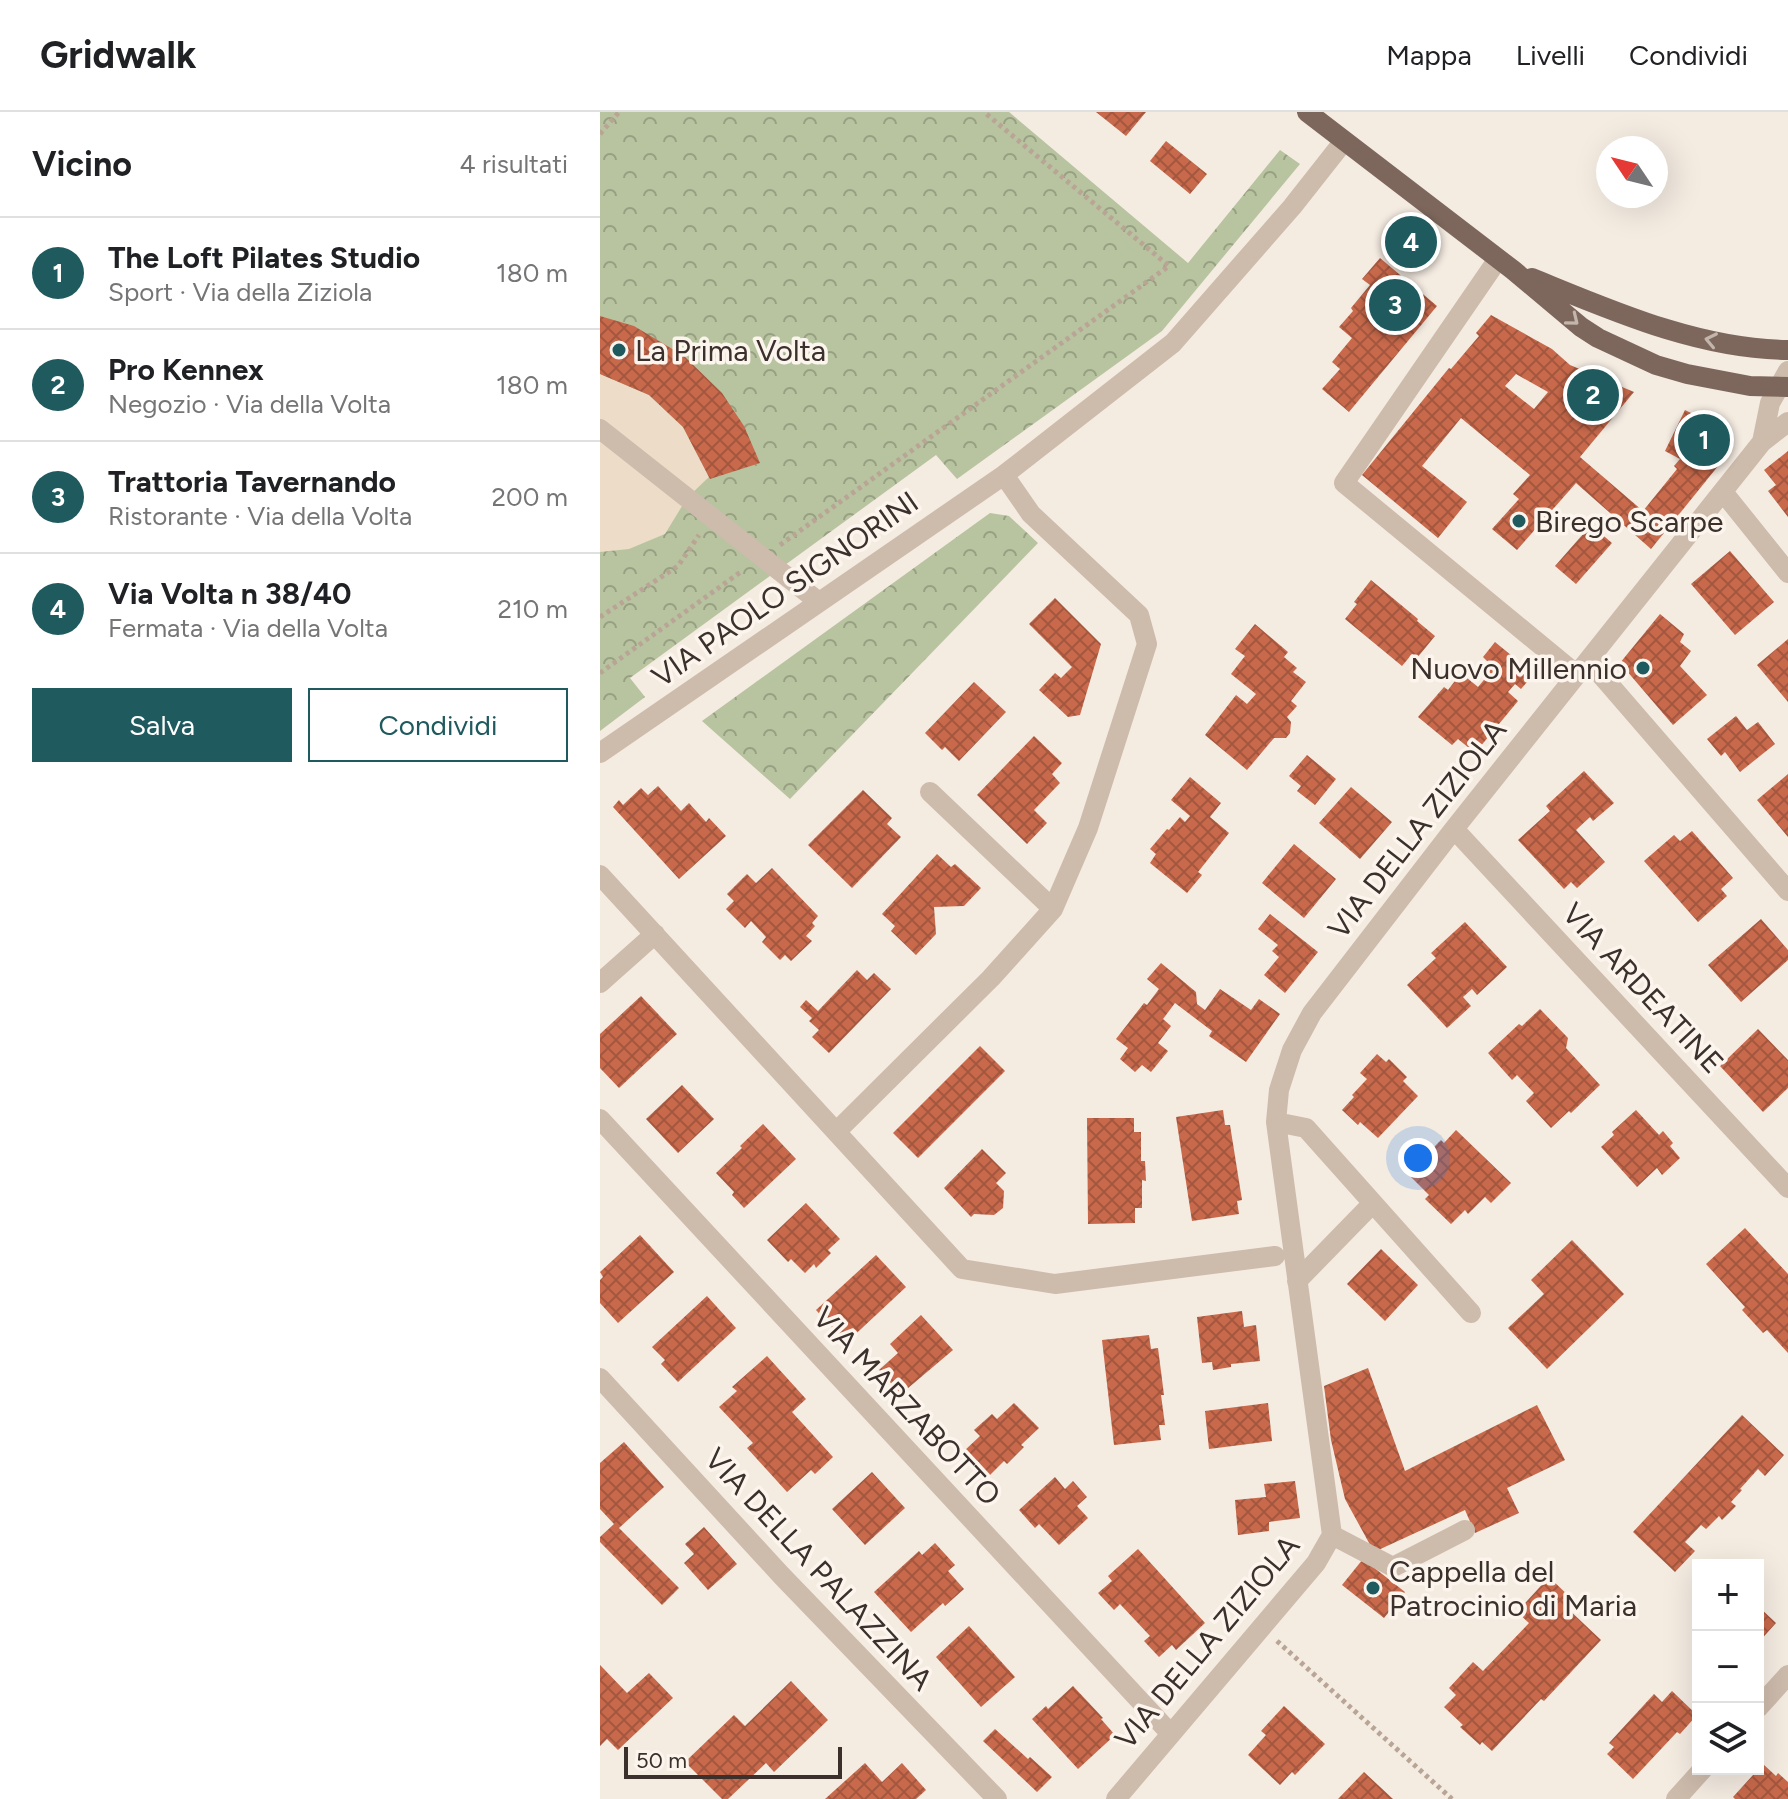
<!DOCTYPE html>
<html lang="it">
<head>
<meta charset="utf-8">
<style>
  body { margin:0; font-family:Figtree,sans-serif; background:#f6f6f6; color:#202124 }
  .controls { position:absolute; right:24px; bottom:24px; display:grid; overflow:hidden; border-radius:0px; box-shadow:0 8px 32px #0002 }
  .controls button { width:72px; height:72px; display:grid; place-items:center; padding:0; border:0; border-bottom:2px solid #e0e0e0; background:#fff; color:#202124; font:40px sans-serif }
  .compass { position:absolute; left:996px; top:24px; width:72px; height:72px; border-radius:50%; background:#fff; box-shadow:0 8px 32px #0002; rotate:305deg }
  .scale { position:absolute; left:24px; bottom:20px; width:218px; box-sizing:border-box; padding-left:8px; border:4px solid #3b302b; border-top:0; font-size:22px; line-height:28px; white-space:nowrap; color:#3b302b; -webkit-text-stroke:6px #fbf5ee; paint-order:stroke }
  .you { position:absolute; left:818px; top:1046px; width:28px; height:28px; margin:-20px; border:6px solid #fff; border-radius:50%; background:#1a73e8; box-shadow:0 0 0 12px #1a73e833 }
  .badge { display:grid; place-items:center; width:52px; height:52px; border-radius:50%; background:#1f5a5e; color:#fff; font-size:26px; font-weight:700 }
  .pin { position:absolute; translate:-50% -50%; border:4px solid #fff; box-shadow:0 2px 8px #0006 }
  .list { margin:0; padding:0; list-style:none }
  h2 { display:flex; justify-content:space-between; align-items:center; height:104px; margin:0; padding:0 32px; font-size:34px }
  h2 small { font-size:26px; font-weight:400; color:#757577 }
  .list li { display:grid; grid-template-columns:52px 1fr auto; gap:24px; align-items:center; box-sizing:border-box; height:112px; padding:0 32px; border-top:2px solid #e0e0e0 }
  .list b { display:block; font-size:30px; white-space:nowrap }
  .list p { margin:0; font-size:26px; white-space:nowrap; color:#757577 }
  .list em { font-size:26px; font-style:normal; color:#757577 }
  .actions { display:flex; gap:16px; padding:24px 32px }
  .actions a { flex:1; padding:18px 0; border:2px solid #1f5a5e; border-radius:0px; text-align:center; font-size:28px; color:#1f5a5e }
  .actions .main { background:#1f5a5e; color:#fff }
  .icon { flex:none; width:44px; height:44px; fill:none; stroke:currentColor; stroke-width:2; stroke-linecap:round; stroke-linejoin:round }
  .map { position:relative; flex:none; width:1188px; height:1687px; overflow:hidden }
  header { display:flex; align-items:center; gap:48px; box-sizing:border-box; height:112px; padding:0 40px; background:#fff; border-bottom:2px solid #e0e0e0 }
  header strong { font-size:38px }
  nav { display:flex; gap:44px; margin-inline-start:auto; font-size:28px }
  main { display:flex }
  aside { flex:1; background:#fff }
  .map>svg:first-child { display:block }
</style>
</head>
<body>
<header>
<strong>Gridwalk</strong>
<nav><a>Mappa</a><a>Livelli</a><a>Condividi</a></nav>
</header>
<main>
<aside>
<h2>Vicino<small>4 risultati</small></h2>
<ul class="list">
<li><span class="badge">1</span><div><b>The Loft Pilates Studio</b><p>Sport · Via della Ziziola</p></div><em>180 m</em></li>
<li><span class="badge">2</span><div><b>Pro Kennex</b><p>Negozio · Via della Volta</p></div><em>180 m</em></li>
<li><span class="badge">3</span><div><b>Trattoria Tavernando</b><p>Ristorante · Via della Volta</p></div><em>200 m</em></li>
<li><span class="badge">4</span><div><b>Via Volta n 38/40</b><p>Fermata · Via della Volta</p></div><em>210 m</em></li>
</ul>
<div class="actions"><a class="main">Salva</a><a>Condividi</a></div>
</aside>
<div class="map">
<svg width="1188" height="1687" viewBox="0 0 1188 1687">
  <defs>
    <pattern id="park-crowns" width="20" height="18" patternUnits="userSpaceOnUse" patternTransform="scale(2)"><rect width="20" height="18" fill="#b8c4a0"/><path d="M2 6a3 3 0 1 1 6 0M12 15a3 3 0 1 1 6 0" fill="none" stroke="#97a083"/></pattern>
    <pattern id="building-cross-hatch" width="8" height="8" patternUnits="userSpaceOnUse" patternTransform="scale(2)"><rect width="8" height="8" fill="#c8694b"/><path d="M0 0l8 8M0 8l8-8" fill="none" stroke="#a4573f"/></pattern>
  </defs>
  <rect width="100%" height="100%" fill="#f4ebe1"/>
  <path fill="url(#park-crowns)" d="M0,0H409L588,151L680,38L700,52L562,219L357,367L336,343L30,566L45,585L0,619Z
    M390,401L409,404L438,431L190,687L102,609Z"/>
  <path fill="#ecdcc8" d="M0,262L49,283L83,315L109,365L87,386L65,422L29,437L0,440Z"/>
  <path fill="url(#building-cross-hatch)" fill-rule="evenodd" d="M496,0H546L526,24Z
    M566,29L607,62L590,82L550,49Z
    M780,146L837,194L749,300L722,277L740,257L732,250L752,226L739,215L753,199L751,196L770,173L762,167Z
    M891,203L952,237L970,253L1034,280L980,345L1043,399L1077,357L1074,354L1080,347L1065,339L1085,298L1127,319L1131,338L1051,437L976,371L917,438L892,417L919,387L913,382L930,363L861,306L822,354L867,390L838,426L762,363L849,256L851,257L879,224L876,221ZM916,262L948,280L934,297L905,274Z
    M0,204L34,214L84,244L122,281L144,314L160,351L110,367L83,315L49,283L0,262Z
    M1188,339V405L1168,379L1176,373L1164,358Z
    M991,413L1012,431L976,472L955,454Z
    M1130,439L1174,490L1135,523L1091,472Z
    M771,468L818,507L817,509L835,524L817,546L812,542L802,554L745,507L757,492L754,490Z
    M455,486L501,532L480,603L468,605L439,578L455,561L461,566L472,555L429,512Z
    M1060,502L1084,522L1080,530L1091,539L1080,554L1107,583L1073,613L1020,551Z
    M655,512L688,540L684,545L697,556L693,560L706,570L691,589L697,594L687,605L691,610L690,621L686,626H674L647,658L605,623L636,583L647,592L656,582L631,562L645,544L635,537Z
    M1188,527V590L1157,553Z
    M895,530L934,562L921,577L915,572L908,580L918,589L875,641L858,627L852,633L818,605L844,575L848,578L861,561L878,575L888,563L885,561L891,553L883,545Z
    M374,570L406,600L359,649L345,635L342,638L325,621Z
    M1136,604L1147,618L1158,610L1175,632L1140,660L1125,640L1121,644L1107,627Z
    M434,624L462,651L452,662L460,671L434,698L447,711L427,732L377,683Z
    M707,643L736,667L715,693L697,679L701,674L689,664Z
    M984,659L1014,691L993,709L990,705L976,718L1005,750L977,776L971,770L964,777L918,728L950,699L946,694Z
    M1188,662V725L1157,688Z
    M590,665L621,691L610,705L629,721L598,760L602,763L587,781L550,751L556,742L550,737L567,717L569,718L580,705L585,710L590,704L571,688Z
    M58,674L81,699L89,691L106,710L109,706L126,724L79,767L13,695L19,688L23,693L41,676L48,683Z
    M751,675L792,710L760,747L719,711Z
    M263,678L292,706L287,712L301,725L252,776L208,733Z
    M1092,719L1133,766L1121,777L1127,784L1098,810L1044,749L1074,723L1080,729Z
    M694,732L736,767L704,806L662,771Z
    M337,742L351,755L355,752L381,776L364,794L334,795L336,822L316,843L291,819L295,814L282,802Z
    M172,756L218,804L212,811L215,814L206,824L212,829L191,849L185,843L180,848L162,830L166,825L151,809L145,816L126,797L134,789L127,782L147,762L156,771Z
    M670,802L718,840L685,881L664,863L679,845L672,839L678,833L658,817Z
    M1161,807L1188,838V848L1141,890L1108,853Z
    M865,810L907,855L877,883L872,877L863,885L871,894L847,916L807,873L836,846L831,841Z
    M561,851L596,880L597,892L605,898L620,877L651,898L659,887L680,902L646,950L609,924L612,919L575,891L563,907L571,914L558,931L568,939L551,960L542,953L535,960L520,947L528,936L516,927L544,891L547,893L559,877L547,867Z
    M257,858L267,868L274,861L291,877L229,941L212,925L219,918L209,909L212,906L200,895L206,888L218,899Z
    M41,884L77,922L19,976L0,956V922Z
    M940,897L968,926L966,936L1000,973L971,1001L969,999L951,1016L926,989L934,981L917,963L912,968L888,941L919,912L922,914Z
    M1158,917L1188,948V976L1163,1000L1120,954Z
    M380,934L405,959L318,1046L293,1021Z
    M777,942L786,950L789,947L807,965L803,969L818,984L778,1026L760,1010L758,1013L742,998L754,985L752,983L767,967L760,961Z
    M82,973L114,1007L78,1041L46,1007Z
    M623,998L625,1013H630L642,1088L637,1089L639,1102L592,1109L576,1005Z
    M1036,998L1059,1023L1063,1019L1073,1031L1070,1034L1080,1046L1062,1063L1057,1056L1037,1075L1001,1035L1014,1023L1012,1020Z
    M487,1006H534V1020H541V1049H545L546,1069L542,1068V1096H535V1111L488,1112Z
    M163,1012L196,1047L144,1096L132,1083L134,1080L116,1061L142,1036L140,1034Z
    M856,1018L911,1071L891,1091L885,1085L868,1102L865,1098L851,1112L825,1087L829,1083L805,1059L819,1045L822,1047L841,1028L844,1031Z
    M382,1037L406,1061L396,1071L404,1079L403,1096L394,1103L374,1102L371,1105L344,1076Z
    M206,1091L240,1127L228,1138L231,1141L216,1156L214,1152L205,1161L191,1147L188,1150L167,1128Z
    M1145,1116L1188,1162V1241L1167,1218L1163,1221L1142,1198L1145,1195L1106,1152Z
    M40,1123L74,1160L18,1211L0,1191V1168L3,1165L0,1160Z
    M972,1128L1024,1182L947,1257L908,1216L944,1182L931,1168Z
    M781,1137L818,1173L785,1209L747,1172Z
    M276,1143L306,1175L246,1231L216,1198Z
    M107,1184L136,1216L78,1270L61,1252L65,1248L52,1235Z
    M642,1199L644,1215L656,1213L660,1249L631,1252V1255L613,1258L612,1250L602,1251L597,1205Z
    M321,1203L353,1238L301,1282L279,1258L298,1241L290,1232Z
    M549,1223L551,1237L558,1236L564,1283H561L565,1313H559L561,1328L514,1333L502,1228Z
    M167,1244L206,1287L192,1300L233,1345L215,1362L211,1358L187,1380L147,1336L153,1331L119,1295L137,1279L132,1275Z
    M768,1256L805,1359L937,1293L965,1348L907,1376L919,1401L875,1421L865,1398L774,1440L745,1387L731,1328L724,1274Z
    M414,1291L439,1316L421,1333L424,1335L407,1352L404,1349L387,1366L363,1340L380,1324L374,1318L392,1302L397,1307Z
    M668,1291L672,1329L609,1337L605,1299Z
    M1142,1303L1184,1343L1165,1364L1158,1357L1140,1377L1142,1378L1131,1390L1136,1394L1122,1408L1119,1404L1106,1417L1101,1413L1085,1430L1095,1439L1075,1460L1033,1420Z
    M24,1330L64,1375L19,1416L79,1476L62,1493L0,1430V1425L14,1412L0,1397V1351Z
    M272,1360L305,1396L265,1433L232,1397Z
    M455,1365L465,1377L473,1369L487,1385L477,1394L488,1406L459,1433L439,1412L435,1416L419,1398Z
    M695,1369L700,1406L669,1410V1419L638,1423L635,1388L666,1385L664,1372Z
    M104,1415L137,1452L108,1478L84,1451L94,1442L85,1432Z
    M335,1431L355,1453L348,1459L364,1477L345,1494L343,1491L311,1520L274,1480L319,1439L322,1443Z
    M538,1437L605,1511L576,1538L572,1533L559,1545L544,1529L550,1524L520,1492L514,1498L498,1481L512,1469L508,1464Z
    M763,1447L805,1480L784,1506L742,1473Z
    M949,1465L973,1488L966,1495L1001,1528L944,1589L941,1587L892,1639L882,1630L880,1633L860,1615L863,1613L844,1595L856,1583L849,1576L873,1550L883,1559L929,1511L917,1500Z
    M1158,1494L1176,1511L1158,1531Z
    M369,1514L415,1565L381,1595L336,1545Z
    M0,1553L27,1581L49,1561L73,1586L18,1638L7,1627L0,1634Z
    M191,1569L228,1608L174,1660L166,1651L128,1687H122L85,1650L134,1603L145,1614Z
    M473,1574L503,1606L501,1607L515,1623L478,1657L432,1607L446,1594L448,1597Z
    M1072,1579L1097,1603L1080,1622L1077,1620L1033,1667L1007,1642L1014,1635L1009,1631L1054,1582L1062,1590Z
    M684,1594L725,1632L695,1663L692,1660L680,1673L648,1643L666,1623L661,1619Z
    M395,1617L428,1647L430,1645L452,1665L437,1680L383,1629Z
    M265,1651L282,1670L302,1651L326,1678L316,1687H225Z
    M1163,1652L1176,1664L1178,1661L1188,1670V1687H1135L1133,1685Z
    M764,1660L793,1687H738Z"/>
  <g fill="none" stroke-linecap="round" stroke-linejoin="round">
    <path stroke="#b9a596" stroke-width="5" stroke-dasharray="4 4" stroke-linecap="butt" d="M0,22L19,0
      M180,433L569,154L384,0
      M0,505L78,454L99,423
      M0,561L142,459
      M677,1529L852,1687"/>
    <path stroke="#cdbbac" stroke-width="20" d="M898,147L744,371L977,563
      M0,317L219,490
      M1162,330L1170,291L1188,259
      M1123,380L1188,461
      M989,549L1188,779
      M0,641L404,363L573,231L692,95L744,29
      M330,680L453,797
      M854,717L1188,1076
      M0,763L362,1157L455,1172L675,1144
      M0,871L55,822
      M0,1007L570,1621
      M676,1010L706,1016L871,1201
      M237,1019L391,866L453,797L488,716L547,532L539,503L431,402L404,363
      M697,1169L773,1091
      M0,1266L181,1463L397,1687
      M732,1423L793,1455L865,1418
      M1158,1596L1188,1563
      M516,1687L716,1451L732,1423L676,1010L679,978L692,938L712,901L854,717L1162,330L1188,310
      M1076,1687L1103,1657"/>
    <path stroke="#7d675c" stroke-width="20" d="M707,0L913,158L981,215L998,226L1056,253L1087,262L1150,274L1188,275
      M932,166C1013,199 1098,237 1188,238"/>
  </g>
  <defs><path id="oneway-chevron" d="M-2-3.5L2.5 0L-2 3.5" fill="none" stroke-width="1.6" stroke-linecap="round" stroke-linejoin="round" transform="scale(2)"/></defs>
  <g stroke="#c2b5ac">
    <use href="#oneway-chevron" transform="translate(973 208) rotate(39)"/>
    <use href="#oneway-chevron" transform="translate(1111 228) rotate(-168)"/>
  </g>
  <g fill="#1f5a5e" stroke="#fbf5ee" stroke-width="3">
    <circle cx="19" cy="238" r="8"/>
    <circle cx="919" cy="409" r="8"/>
    <circle cx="1043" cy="556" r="8"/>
    <circle cx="773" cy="1476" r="8"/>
  </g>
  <g text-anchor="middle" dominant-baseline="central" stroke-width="7" stroke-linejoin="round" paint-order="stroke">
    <g font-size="30" fill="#3b302b" stroke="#fbf5ee" text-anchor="start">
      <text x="35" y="238">La Prima Volta</text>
      <text x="935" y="409">Birego Scarpe</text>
      <text x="1027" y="556" text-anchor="end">Nuovo Millennio</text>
      <text x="789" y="1459">Cappella del<tspan x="789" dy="34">Patrocinio di Maria</tspan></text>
    </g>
    <g font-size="30" fill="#3b302b" stroke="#fbf5ee">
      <text transform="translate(185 477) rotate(-35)">VIA PAOLO SIGNORINI</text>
      <text transform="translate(817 717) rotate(-52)">VIA DELLA ZIZIOLA</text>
      <text transform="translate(1043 876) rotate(47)">VIA ARDEATINE</text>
      <text transform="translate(307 1294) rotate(47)">VIA MARZABOTTO</text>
      <text transform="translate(219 1457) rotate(47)">VIA DELLA PALAZZINA</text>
      <text transform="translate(607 1530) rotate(-50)">VIA DELLA ZIZIOLA</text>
    </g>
  </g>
</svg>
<div class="controls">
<button>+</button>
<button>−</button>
<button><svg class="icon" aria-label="layers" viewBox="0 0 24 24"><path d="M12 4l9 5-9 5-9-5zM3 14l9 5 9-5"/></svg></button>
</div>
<svg class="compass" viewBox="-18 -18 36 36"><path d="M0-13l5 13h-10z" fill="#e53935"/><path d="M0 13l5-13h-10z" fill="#757577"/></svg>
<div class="scale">50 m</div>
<div class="you"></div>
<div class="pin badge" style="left:1104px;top:328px">1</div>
<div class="pin badge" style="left:993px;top:283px">2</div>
<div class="pin badge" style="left:795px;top:193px">3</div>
<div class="pin badge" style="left:811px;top:130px">4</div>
</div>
</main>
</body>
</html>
